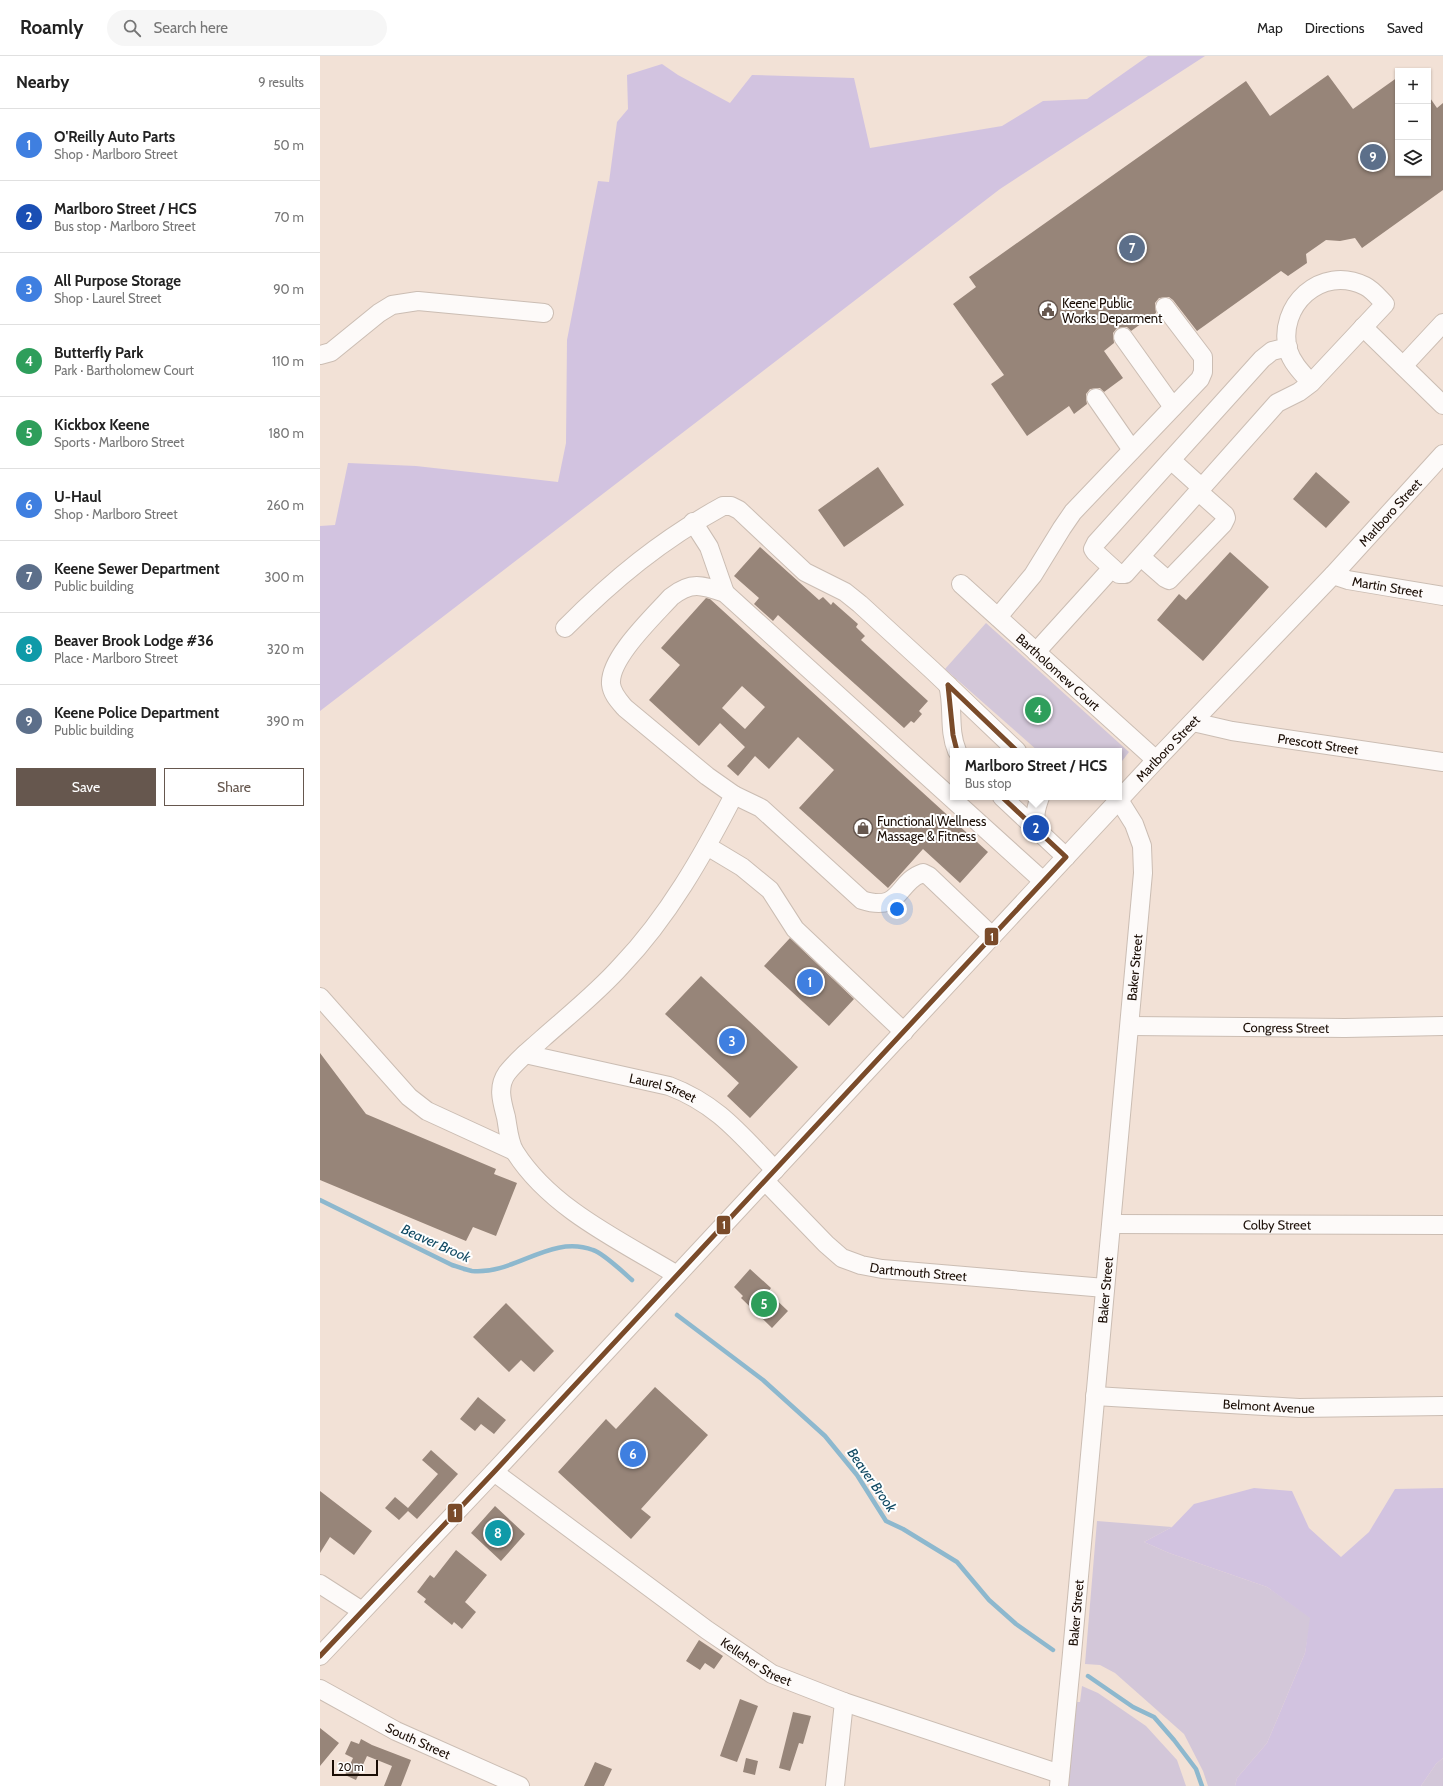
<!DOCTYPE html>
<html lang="en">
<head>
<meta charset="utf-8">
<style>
  body { margin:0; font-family:Cabin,sans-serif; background:#f6f6f6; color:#222 }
  .controls { position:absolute; right:12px; top:12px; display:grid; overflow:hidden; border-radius:0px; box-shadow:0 1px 3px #0004 }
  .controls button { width:36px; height:36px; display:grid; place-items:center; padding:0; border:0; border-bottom:1px solid #e0e0e0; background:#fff; color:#222; font:20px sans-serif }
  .scale { position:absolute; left:12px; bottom:10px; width:46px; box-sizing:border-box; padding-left:4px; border:2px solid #1a0d05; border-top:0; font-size:11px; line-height:14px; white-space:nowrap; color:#1a0d05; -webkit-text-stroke:3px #fff; paint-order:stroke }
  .you { position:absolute; left:577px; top:853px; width:14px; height:14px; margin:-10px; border:3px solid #fff; border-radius:50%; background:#1a73e8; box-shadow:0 0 0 6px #1a73e833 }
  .badge { display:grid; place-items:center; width:26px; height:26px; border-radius:50%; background:#66574e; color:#fff; font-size:13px; font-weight:700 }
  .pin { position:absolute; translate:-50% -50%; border:2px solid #fff; box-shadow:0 1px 4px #0006 }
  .popup { position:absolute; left:630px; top:692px; width:172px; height:52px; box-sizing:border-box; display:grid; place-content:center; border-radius:0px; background:#fff; filter:drop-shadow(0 1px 3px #0005); font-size:13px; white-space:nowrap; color:#767676 }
  .popup b { font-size:15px; color:#222 }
  .popup::after { content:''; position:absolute; left:50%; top:100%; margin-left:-8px; border:8px solid transparent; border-top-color:#fff }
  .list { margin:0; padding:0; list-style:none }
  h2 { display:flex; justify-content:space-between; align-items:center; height:52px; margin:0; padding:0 16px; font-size:17px }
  h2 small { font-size:13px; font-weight:400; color:#767676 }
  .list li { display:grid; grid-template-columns:26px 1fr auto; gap:12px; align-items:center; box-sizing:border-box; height:72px; padding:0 16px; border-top:1px solid #e0e0e0 }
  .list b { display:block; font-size:15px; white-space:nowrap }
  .list p { margin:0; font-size:13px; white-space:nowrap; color:#767676 }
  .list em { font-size:13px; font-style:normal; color:#767676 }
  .actions { display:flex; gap:8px; padding:12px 16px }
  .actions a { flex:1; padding:9px 0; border:1px solid #66574e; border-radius:0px; text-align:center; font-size:14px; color:#66574e }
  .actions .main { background:#66574e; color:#fff }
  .icon { flex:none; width:22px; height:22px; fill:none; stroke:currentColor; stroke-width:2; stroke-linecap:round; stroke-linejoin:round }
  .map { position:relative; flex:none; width:1123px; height:1730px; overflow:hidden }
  header { display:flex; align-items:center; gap:24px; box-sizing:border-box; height:56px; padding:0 20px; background:#fff; border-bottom:1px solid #e0e0e0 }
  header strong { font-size:19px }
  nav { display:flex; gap:22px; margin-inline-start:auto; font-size:14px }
  .search { width:280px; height:36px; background:#f6f6f6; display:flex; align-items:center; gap:10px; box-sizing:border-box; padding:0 14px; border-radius:22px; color:#767676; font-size:15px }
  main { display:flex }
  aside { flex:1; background:#fff }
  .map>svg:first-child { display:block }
</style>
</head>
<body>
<header>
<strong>Roamly</strong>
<div class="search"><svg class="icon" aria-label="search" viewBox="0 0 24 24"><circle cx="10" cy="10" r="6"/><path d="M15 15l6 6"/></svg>Search here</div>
<nav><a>Map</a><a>Directions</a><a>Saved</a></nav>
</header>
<main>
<aside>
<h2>Nearby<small>9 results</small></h2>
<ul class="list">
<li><span class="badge" style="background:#3f7fe0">1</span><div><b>O'Reilly Auto Parts</b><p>Shop · Marlboro Street</p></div><em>50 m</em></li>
<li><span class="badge" style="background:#1a4fb4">2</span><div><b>Marlboro Street / HCS</b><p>Bus stop · Marlboro Street</p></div><em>70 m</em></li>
<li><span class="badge" style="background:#3f7fe0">3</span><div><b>All Purpose Storage</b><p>Shop · Laurel Street</p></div><em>90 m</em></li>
<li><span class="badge" style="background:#2e9e5b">4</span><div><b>Butterfly Park</b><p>Park · Bartholomew Court</p></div><em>110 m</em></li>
<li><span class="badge" style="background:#2e9e5b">5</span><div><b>Kickbox Keene</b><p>Sports · Marlboro Street</p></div><em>180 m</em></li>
<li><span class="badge" style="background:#3f7fe0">6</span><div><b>U-Haul</b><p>Shop · Marlboro Street</p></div><em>260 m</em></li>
<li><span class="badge" style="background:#5c6f8a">7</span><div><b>Keene Sewer Department</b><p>Public building</p></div><em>300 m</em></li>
<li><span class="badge" style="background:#0f9aa8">8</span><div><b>Beaver Brook Lodge #36</b><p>Place · Marlboro Street</p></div><em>320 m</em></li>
<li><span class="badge" style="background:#5c6f8a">9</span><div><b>Keene Police Department</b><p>Public building</p></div><em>390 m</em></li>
</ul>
<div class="actions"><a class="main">Save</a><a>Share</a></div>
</aside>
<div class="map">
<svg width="1123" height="1730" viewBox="0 0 1123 1730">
  <rect width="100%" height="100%" fill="#f2e1d6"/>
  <path fill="#d3c7d9" d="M666,567L809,696L799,709V695H718L625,613Z
    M777,1465L852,1471L824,1486L849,1497L947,1531L991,1562L985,1597L947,1687L917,1722L915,1730H888L883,1715L864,1678L795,1617L780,1609L765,1608Z
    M762,1630L778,1637L826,1670L857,1704L866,1730H748L754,1646H760Z
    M1123,1702V1730H1101L1116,1708Z"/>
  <path fill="#d2c3e0" d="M828,0H885L680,133L0,655V470L15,469L28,407L96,410L238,426L246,387L247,284L278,125L289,126L297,66L308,53L307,19L342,8L358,19L410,47L432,19L534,22L550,92L682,70L723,45L767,43Z
    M934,1432L972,1435L989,1472L1021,1501L1049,1476L1075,1433L1123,1432V1702L1116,1708L1101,1730H915L917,1722L947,1687L985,1597L990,1562L947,1531L849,1497L824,1486L852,1471L874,1448Z"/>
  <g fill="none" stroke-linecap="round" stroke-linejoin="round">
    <path stroke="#8db8ce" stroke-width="4.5" d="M0,1144L132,1209C138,1211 146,1214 152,1215C195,1219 230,1178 273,1194C283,1197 303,1216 312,1224
      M357,1259L443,1324L505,1380L537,1419L566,1465L583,1473L637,1506L669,1544L696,1568L733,1594
      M768,1620L813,1651L834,1661L854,1684L876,1713L882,1730"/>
  </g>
  <path fill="#978579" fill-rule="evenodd" d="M1008,19L1033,53L1078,21V117H1108V39L1117,52L1123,47V134L1042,192L1035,182L1020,185L1006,184L986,198L987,207L968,220L961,215L877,275L853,244L849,241L839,242L835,247L836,257L811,275L807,271L797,272L793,277L794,287L784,295L803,322L784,336L780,332L770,333L766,338V343L767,348L754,358L749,350L707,380L671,328L684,319L633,248L656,231L649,221L926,25L950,60Z
    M558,411L584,449L524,491L498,454Z
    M996,416L1030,446L1006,472L973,443Z
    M440,491L499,544L503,541L511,549L513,546L538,568L536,571L545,580L541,584L608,645L599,655L602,658L594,667L591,665L584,672L458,559L453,565L434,548L439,542L414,520Z
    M910,496L949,531L883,605L837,564L859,538L866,544Z
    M386,542L390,543L668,796L640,827L603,793L568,832L479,752L514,714L478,681L449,713L435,700L418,720L407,710L425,691L400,667L379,690L329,644L360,609L341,592ZM422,630L445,651L425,673L402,652Z
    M470,882L534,943L509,970L444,910Z
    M381,920L478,1011L430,1062L407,1040L419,1027L345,958Z
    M0,997L46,1058L176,1113L174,1118L197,1127L176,1180L153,1171L146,1185L0,1124Z
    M430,1213L451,1232L448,1236L468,1255L452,1272L421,1242L423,1240L414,1231Z
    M186,1247L234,1295L214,1316L201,1304L189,1316L153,1281Z
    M335,1331L388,1379L321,1453L331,1461L311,1483L238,1416L286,1363L296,1373Z
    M158,1341L186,1364L174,1378L161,1368L155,1375L140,1363Z
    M111,1394L138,1418L97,1463L88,1455L79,1464L65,1452L75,1441L88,1452L118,1418L102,1404Z
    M0,1435L52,1475L34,1499L10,1481L0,1497Z
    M175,1450L205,1478L181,1505L151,1477Z
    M136,1494L167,1519L145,1546L156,1556L142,1573L134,1566L132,1569L104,1546L106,1543L97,1536L110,1519L114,1522Z
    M379,1584L403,1600L394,1613L385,1607L380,1614L366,1605Z
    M420,1643L438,1650L417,1706L400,1700Z
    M473,1656L491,1660L483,1688L479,1687L470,1715L459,1712Z
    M0,1672L19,1687L0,1710Z
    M41,1683L52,1689L91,1704L81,1730H64L72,1710L47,1700L36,1724L25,1719L33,1702L25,1698L31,1685L39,1688Z
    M426,1702L438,1705L435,1719L423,1716Z
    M275,1706L292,1713L284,1730H264Z"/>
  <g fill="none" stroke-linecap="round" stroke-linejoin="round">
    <g stroke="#cbbdb3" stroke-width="20">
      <g id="minor">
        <path d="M1043,271L1123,349"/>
        <path d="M803,281L853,351"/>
        <path d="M968,291L952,295L942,303L776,487L773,493L775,496L799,518H805L957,347L979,336L991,327L1065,248C1059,242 1053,234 1045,230C1001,208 957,250 968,294C972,307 982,317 991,327"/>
        <path d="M0,299L11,296L59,257L72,249L98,245L224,257"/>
        <path d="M1083,310L1123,267"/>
        <path d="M776,342L812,394"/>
        <path d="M851,404L882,432"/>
        <path d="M373,466L389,491L405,537"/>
        <path d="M821,501L845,522L849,524L903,468L906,462L905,459L879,436"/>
        <path id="s1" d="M1013,519L1028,524L1123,540"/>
        <path id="s2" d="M641,528L836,704"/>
        <path d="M678,561L713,519L742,472L753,456L880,323L883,316V301L845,251"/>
        <path d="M245,572C294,523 341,484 403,450H411L419,454L485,516L525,536L540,548L612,614L697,695"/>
        <path d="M716,596L792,512"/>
        <path d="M628,629C634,651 628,674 637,695"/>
        <path id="s3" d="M873,666L912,675L1123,706"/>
        <path d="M414,739L441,752L542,844C582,857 576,826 603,817L609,820L672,880"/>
        <path d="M682,741L746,801"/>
        <path d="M716,772C714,760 716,752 720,741"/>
        <path d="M387,790L422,811L450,834L475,873L584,976"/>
        <path d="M0,941L89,1041L107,1055L194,1095"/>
        <path id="s4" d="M810,970L1025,972L1123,970"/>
        <path id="s5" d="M205,998L349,1030C397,1048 420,1078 455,1114"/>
        <path id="s6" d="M445,1125L506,1188L522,1202L541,1209L562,1213L785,1232"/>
        <path id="s7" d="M792,1168L1123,1169"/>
        <path d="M357,1219C301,1185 231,1153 195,1096C189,1087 188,1072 186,1061C182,1046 177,1031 187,1017C196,1005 210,994 222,983C249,959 277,937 301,910C348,861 383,799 414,739L387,720L305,652C299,645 292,638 291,628C289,602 334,560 351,541C371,525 382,529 405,537L723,825"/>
        <path id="s8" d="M775,1340L979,1352L1123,1350"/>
        <path id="s9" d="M174,1416L387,1574L452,1618L524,1646L740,1718"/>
        <path d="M0,1528L42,1555"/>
        <path id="s10" d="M0,1600L174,1416L836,704L1013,519L1123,398"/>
        <path id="s11" d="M0,1633L76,1675L200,1730"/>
        <path d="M515,1730L524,1646"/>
        <path id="s12" d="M739,1730L751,1608L823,817L822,790L814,768L799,744"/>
      </g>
    </g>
    <use href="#minor" stroke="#fdfaf9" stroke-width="18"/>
    <g stroke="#fff" stroke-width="8">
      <path id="bus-1" d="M628,629L697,695
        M628,629L633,679L637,695
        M0,1600L174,1416L746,801L682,741"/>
    </g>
    <use href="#bus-1" stroke="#7a4b2a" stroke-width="5"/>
  </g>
  <defs>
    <g id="civic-ring" transform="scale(1)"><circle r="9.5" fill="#fff" stroke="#66574e" stroke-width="1.5"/><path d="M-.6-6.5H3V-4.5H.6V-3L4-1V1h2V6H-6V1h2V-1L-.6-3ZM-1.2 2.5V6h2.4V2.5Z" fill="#66574e"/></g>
    <g id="shop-ring" transform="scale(1)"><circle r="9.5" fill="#fff" stroke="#66574e" stroke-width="1.5"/><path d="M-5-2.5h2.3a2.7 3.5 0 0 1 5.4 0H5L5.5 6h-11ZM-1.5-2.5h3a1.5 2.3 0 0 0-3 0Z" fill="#66574e"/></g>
  </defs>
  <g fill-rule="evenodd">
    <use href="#civic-ring" x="728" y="254"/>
    <use href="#shop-ring" x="543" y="772"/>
  </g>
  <g text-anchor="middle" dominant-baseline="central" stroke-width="4" stroke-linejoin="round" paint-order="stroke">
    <g font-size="13" fill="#1a0d05" stroke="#fff" text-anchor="start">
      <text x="742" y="247">Keene Public<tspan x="742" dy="15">Works Deparment</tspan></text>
      <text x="557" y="765">Functional Wellness<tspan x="557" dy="15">Massage &amp; Fitness</tspan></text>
    </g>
    <g font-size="13" fill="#1a0d05" stroke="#fff">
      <text stroke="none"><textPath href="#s10" startOffset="1566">Marlboro Street</textPath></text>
      <text stroke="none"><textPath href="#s1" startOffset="56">Martin Street</textPath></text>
      <text stroke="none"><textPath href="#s2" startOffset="131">Bartholomew Court</textPath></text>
      <text stroke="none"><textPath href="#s3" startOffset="127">Prescott Street</textPath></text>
      <text stroke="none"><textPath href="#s10" startOffset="1242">Marlboro Street</textPath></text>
      <text stroke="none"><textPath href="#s12" startOffset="822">Baker Street</textPath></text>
      <text stroke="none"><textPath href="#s4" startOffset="156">Congress Street</textPath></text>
      <text stroke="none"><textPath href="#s5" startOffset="142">Laurel Street</textPath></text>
      <text stroke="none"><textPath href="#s7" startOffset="165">Colby Street</textPath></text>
      <text stroke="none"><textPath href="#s6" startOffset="187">Dartmouth Street</textPath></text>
      <text stroke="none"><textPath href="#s12" startOffset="498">Baker Street</textPath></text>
      <text stroke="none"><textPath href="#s8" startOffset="174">Belmont Avenue</textPath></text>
      <text stroke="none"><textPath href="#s12" startOffset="174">Baker Street</textPath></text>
      <text stroke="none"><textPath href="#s9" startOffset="324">Kelleher Street</textPath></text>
      <text stroke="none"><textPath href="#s11" startOffset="111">South Street</textPath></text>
    </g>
    <g font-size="14" font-style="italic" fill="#134b64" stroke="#fff">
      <text transform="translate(116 1187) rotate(24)">Beaver Brook</text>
      <text transform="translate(552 1424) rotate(55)">Beaver Brook</text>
    </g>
  </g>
  <g stroke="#fff" stroke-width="1.5">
    <rect x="664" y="871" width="15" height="19" rx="4" fill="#7a4b2a"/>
    <rect x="396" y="1159" width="15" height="20" rx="4" fill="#7a4b2a"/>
    <rect x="127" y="1447" width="16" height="20" rx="4" fill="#7a4b2a"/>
  </g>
  <g font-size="11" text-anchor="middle" font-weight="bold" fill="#fff">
    <text x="672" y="885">1</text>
    <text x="404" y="1173">1</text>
    <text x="135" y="1461">1</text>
  </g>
</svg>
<div class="controls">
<button>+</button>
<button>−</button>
<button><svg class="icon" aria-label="layers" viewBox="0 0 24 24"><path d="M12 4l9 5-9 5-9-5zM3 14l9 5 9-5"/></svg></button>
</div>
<div class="scale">20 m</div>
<div class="you"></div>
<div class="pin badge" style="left:490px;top:926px;background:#3f7fe0">1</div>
<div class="pin badge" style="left:716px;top:772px;background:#1a4fb4">2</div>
<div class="popup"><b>Marlboro Street / HCS</b>Bus stop</div>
<div class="pin badge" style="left:412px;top:985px;background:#3f7fe0">3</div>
<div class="pin badge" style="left:718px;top:654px;background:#2e9e5b">4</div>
<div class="pin badge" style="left:444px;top:1248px;background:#2e9e5b">5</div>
<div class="pin badge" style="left:313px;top:1398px;background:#3f7fe0">6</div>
<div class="pin badge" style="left:812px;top:192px;background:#5c6f8a">7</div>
<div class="pin badge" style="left:178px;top:1477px;background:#0f9aa8">8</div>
<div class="pin badge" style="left:1053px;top:101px;background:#5c6f8a">9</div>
</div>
</main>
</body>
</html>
